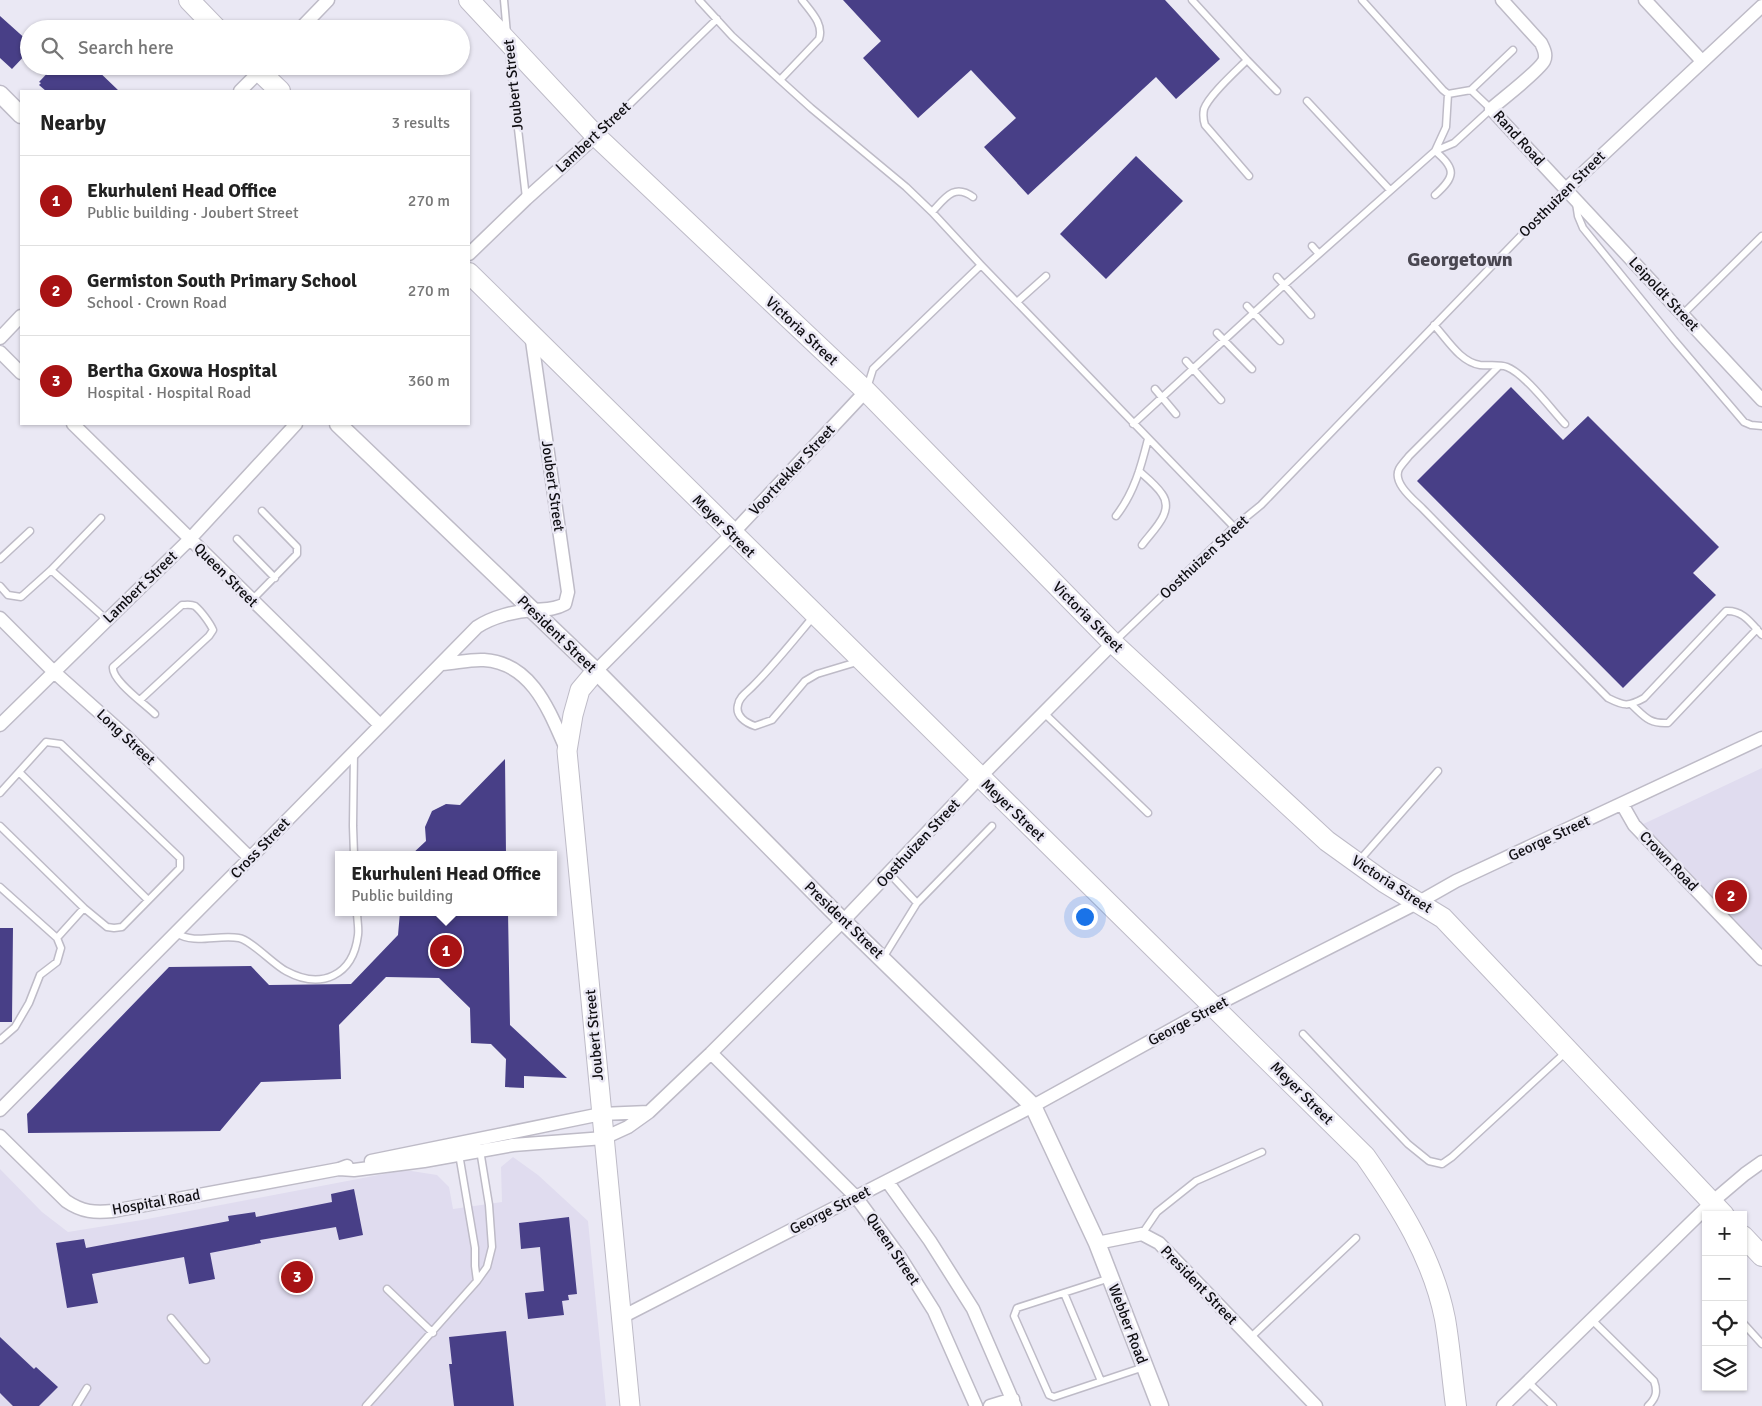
<!DOCTYPE html>
<html lang="en">
<head>
<meta charset="utf-8">
<style>
  body { margin:0; font-family:Signika,sans-serif; background:#f6f6f6; color:#222 }
  .controls { position:absolute; right:15px; bottom:15px; display:grid; overflow:hidden; border-radius:0px; box-shadow:0 1px 4px #0004 }
  .controls button { width:45px; height:45px; display:grid; place-items:center; padding:0; border:0; border-bottom:1px solid #e0e0e0; background:#fff; color:#222; font:25px sans-serif }
  .you { position:absolute; left:1084px; top:916px; width:18px; height:18px; margin:-12px; border:4px solid #fff; border-radius:50%; background:#1a73e8; box-shadow:0 0 0 8px #1a73e833 }
  .badge { display:grid; place-items:center; width:32px; height:32px; border-radius:50%; background:#a81314; color:#fff; font-size:16px; font-weight:700 }
  .pin { position:absolute; translate:-50% -50%; border:2px solid #fff; box-shadow:0 1px 5px #0006 }
  .popup { position:absolute; left:335px; top:851px; width:222px; height:65px; box-sizing:border-box; display:grid; place-content:center; border-radius:0px; background:#fff; filter:drop-shadow(0 1px 4px #0005); font-size:16px; white-space:nowrap; color:#767676 }
  .popup b { font-size:19px; color:#222 }
  .popup::after { content:''; position:absolute; left:50%; top:100%; margin-left:-10px; border:10px solid transparent; border-top-color:#fff }
  .list { margin:0; padding:0; list-style:none }
  h2 { display:flex; justify-content:space-between; align-items:center; height:65px; margin:0; padding:0 20px; font-size:21px }
  h2 small { font-size:16px; font-weight:400; color:#767676 }
  .list li { display:grid; grid-template-columns:32px 1fr auto; gap:15px; align-items:center; box-sizing:border-box; height:90px; padding:0 20px; border-top:1px solid #e0e0e0 }
  .list b { display:block; font-size:19px; white-space:nowrap }
  .list p { margin:0; font-size:16px; white-space:nowrap; color:#767676 }
  .list em { font-size:16px; font-style:normal; color:#767676 }
  .icon { flex:none; width:28px; height:28px; fill:none; stroke:currentColor; stroke-width:2; stroke-linecap:round; stroke-linejoin:round }
  .map { position:relative; flex:none; width:1762px; height:1406px; overflow:hidden }
  .search { position:absolute; background:#fff; box-shadow:0 1px 4px #0004; left:20px; top:20px; width:450px; height:55px; display:flex; align-items:center; gap:12px; box-sizing:border-box; padding:0 18px; border-radius:28px; color:#767676; font-size:19px }
  .panel { position:absolute; background:#fff; box-shadow:0 1px 4px #0004; left:20px; top:90px; width:450px; height:335px; border-radius:0px }
  .map>svg:first-child { display:block }
</style>
</head>
<body>
<div class="map">
<svg width="1762" height="1406" viewBox="0 0 1762 1406">
  <rect width="100%" height="100%" fill="#eae8f4"/>
  <path fill="#e0dcef" d="M1762,768V965L1637,827Z
    M513,1157L538,1175L588,1221L606,1406H0V1169L42,1212L68,1232L142,1220L405,1170L437,1175L449,1187L453,1209L502,1202L501,1167Z"/>
  <path fill="#483f87" d="M843,0H1165L1220,59L1176,99L1156,77L1028,195L984,147L1016,118L971,70L918,118L863,58L881,41Z
    M0,16L29,42V51L12,69L0,58Z
    M54,66H93L119,91H46L39,85L41,83L39,82Z
    M1136,156L1183,201L1106,279L1060,234Z
    M1511,387L1563,440L1588,416L1719,547L1693,573L1716,595L1623,688L1417,481Z
    M505,759L506,855H411L426,841L425,827L432,811L446,804L460,805Z
    M400,912H508L510,1025L567,1078L524,1076V1088L505,1087L506,1059L491,1044L471,1043L470,1008L439,978L386,977L339,1025L341,1079L261,1082L220,1131L28,1133L27,1114L169,967L251,966L269,985L351,984L398,935Z
    M0,928H13L12,1022H0Z
    M354,1189L363,1235L339,1240L336,1227L260,1240L261,1243L210,1253L215,1279L189,1284L184,1257L92,1274L98,1303L67,1308L56,1243L84,1239L86,1248L229,1221L228,1216L255,1212L256,1217L332,1202L331,1194Z
    M569,1217L577,1294L568,1295L569,1300L562,1301L564,1315L528,1319L525,1293L544,1291L540,1247L521,1249L519,1223Z
    M506,1331L514,1406H454L449,1364H452L449,1337Z
    M0,1337L34,1369L36,1367L58,1387L39,1406H13L0,1393Z"/>
  <g fill="none" stroke-linecap="round" stroke-linejoin="round">
    <g stroke="#bebbc7" stroke-width="9">
      <path id="service" d="M504,0L507,34
        M699,0L732,36L780,80
        M802,0C811,12 824,24 819,39L780,80L811,108L906,187L932,212L981,265L1234,527
        M1192,0L1247,60
        M509,51L526,198
        M1471,90L1513,50
        M1307,101L1390,190
        M599,134L717,19
        M1435,151L1446,127L1448,94
        M1435,151C1457,169 1455,177 1435,195
        M1249,176L1205,125C1203,119 1203,114 1204,109C1209,95 1236,71 1247,60L1277,91
        M1576,203L1578,216L1583,228L1674,340L1744,422L1751,425L1762,426
        M932,212C945,198 954,183 973,197
        M1312,246L1319,254
        M1277,277L1311,315
        M1017,302L1046,276
        M1247,306L1280,341
        M1682,315L1762,236
        M1434,325C1447,339 1460,362 1480,365C1489,366 1499,364 1507,367C1525,374 1551,409 1565,424
        M1217,333L1252,369
        M1186,361L1221,400
        M1499,366L1409,456C1406,460 1401,465 1399,469C1392,483 1414,500 1423,509L1608,698C1624,706 1628,707 1644,698L1726,611C1743,610 1751,623 1762,635
        M867,388L873,369L981,265
        M1155,389L1176,414
        M1133,424L1284,285L1435,151L1454,143L1491,109L1471,90L1448,94L1443,90L1362,0
        M1139,471C1147,478 1156,485 1162,494C1175,512 1152,531 1142,545
        M1116,516C1134,493 1141,467 1148,439
        M237,539L275,578
        M0,559L30,531
        M51,570L107,620
        M0,586L8,595L21,597L51,570L101,518
        M252,600L297,554V547L262,511
        M813,617C793,641 774,665 752,687C747,692 739,697 738,705C735,716 746,723 755,726L772,720L805,681L817,674L857,662
        M1115,641L1234,527L1261,505L1566,189
        M140,700L209,636L213,630C210,623 201,611 195,606C191,604 186,605 182,605L113,667C111,680 145,704 155,714
        M1632,705C1645,717 1649,724 1668,723L1757,629
        M1044,713L1148,813
        M19,772L148,900
        M0,793L46,742L61,744L180,858V868L122,927L114,928L107,927L84,908L0,826
        M354,855L353,826L354,752
        M1358,862L1438,771
        M889,873L917,903
        M0,887L57,938L61,948L57,962L40,975L29,1003L15,1027L0,1040
        M176,933C195,945 218,934 239,938C251,940 274,965 286,971C321,990 353,976 358,935C359,928 357,920 357,912
        M57,938L84,908
        M883,958L917,903L992,826
        M1303,1034L1408,1144L1429,1161L1442,1164L1452,1157L1566,1052
        M459,1154L475,1248V1266L477,1281
        M1142,1234L1157,1212L1196,1181L1262,1152
        M1110,1278L1017,1308L1014,1316L1049,1395L1054,1397L1144,1367
        M387,1289L433,1333
        M1064,1293L1101,1381
        M171,1318L206,1360
        M1591,1319L1654,1381C1658,1392 1656,1398 1648,1406
        M1743,1323L1762,1344
        M1250,1338L1356,1238
        M1528,1382L1553,1406
        M76,1406L87,1388
        M366,1406L477,1281L487,1267L492,1247L489,1205L480,1150"/>
    </g>
    <g stroke="#bebbc7" stroke-width="15">
      <path id="minor" d="M1502,0L1541,43C1544,49 1547,55 1544,61C1538,72 1502,99 1491,109L1762,400
        M1645,0L1702,61
        M300,29L328,0
        M240,91L265,66
        M1566,189L1762,6
        M469,254L526,199L596,136
        M0,338L21,316
        M0,352L21,373
        M73,424L380,725
        M0,618L53,671L128,738L250,858
        M442,664C456,663 471,659 484,660C533,663 550,713 567,751
        M596,671L732,534L866,391
        M0,725L190,539L296,424
        M1622,804L1634,825L1762,959
        M711,1053L856,1197L900,1257L934,1311L976,1406
        M0,1110L250,858L477,627C492,617 515,611 534,610C545,609 554,610 565,604L568,592L531,334
        M0,1136L66,1201C82,1212 95,1213 113,1211L339,1169L347,1166
        M371,1161L601,1114L649,1112
        M339,1169L354,1170L424,1161L513,1145L604,1138L628,1127L649,1112L711,1053L843,921L979,778L1113,643
        M887,1181L930,1241L973,1309L1015,1406
        M1097,1243L1142,1234L1159,1243L1316,1406
        M620,1318L1033,1106L1214,1006L1419,902L1456,881L1762,738
        M990,1406L1013,1399
        M1503,1406L1712,1202L1745,1174L1762,1162"/>
    </g>
    <g stroke="#bebbc7" stroke-width="19">
      <path id="tertiary" d="M0,94L21,115
        M338,424L596,671L843,921L1033,1106L1097,1243L1160,1406"/>
    </g>
    <g stroke="#bebbc7" stroke-width="21">
      <path id="secondary" d="M596,671L580,690L573,715L567,751L630,1406"/>
    </g>
    <g stroke="#bebbc7" stroke-width="22">
      <path id="primary" d="M189,0L217,29
        M469,0L596,136L866,391L1113,643L1327,841L1384,882L1443,918L1724,1215
        M254,66L280,91
        M469,273L1365,1156C1400,1206 1433,1258 1445,1319C1450,1348 1452,1377 1456,1406
        M1743,1236L1762,1256"/>
    </g>
    <use href="#service" stroke="#fff" stroke-width="6"/>
    <use href="#minor" stroke="#fff" stroke-width="12"/>
    <use href="#tertiary" stroke="#fff" stroke-width="16"/>
    <use href="#secondary" stroke="#fff" stroke-width="19"/>
    <use href="#primary" stroke="#fff" stroke-width="20"/>
  </g>
  <g text-anchor="middle" dominant-baseline="central" stroke-width="5" stroke-linejoin="round" paint-order="stroke">
    <g font-size="15" fill="#0f0e12" stroke="#eae8f4">
      <text transform="translate(513 85) rotate(-96)">Joubert Street</text>
      <text transform="translate(593 137) rotate(-43)">Lambert Street</text>
      <text transform="translate(1519 138) rotate(48)">Rand Road</text>
      <text transform="translate(1562 194) rotate(-45)">Oosthuizen Street</text>
      <text transform="translate(1664 294) rotate(47)">Leipoldt Street</text>
      <text transform="translate(802 331) rotate(43)">Victoria Street</text>
      <text transform="translate(792 470) rotate(-47)">Voortrekker Street</text>
      <text transform="translate(553 486) rotate(82)">Joubert Street</text>
      <text transform="translate(724 526) rotate(45)">Meyer Street</text>
      <text transform="translate(1204 557) rotate(-43)">Oosthuizen Street</text>
      <text transform="translate(226 575) rotate(45)">Queen Street</text>
      <text transform="translate(140 587) rotate(-44)">Lambert Street</text>
      <text transform="translate(1088 617) rotate(45)">Victoria Street</text>
      <text transform="translate(557 634) rotate(44)">President Street</text>
      <text transform="translate(126 737) rotate(43)">Long Street</text>
      <text transform="translate(1013 810) rotate(44)">Meyer Street</text>
      <text transform="translate(1549 838) rotate(-25)">George Street</text>
      <text transform="translate(918 843) rotate(-47)">Oosthuizen Street</text>
      <text transform="translate(260 848) rotate(-46)">Cross Street</text>
      <text transform="translate(1669 861) rotate(46)">Crown Road</text>
      <text transform="translate(1392 884) rotate(33)">Victoria Street</text>
      <text transform="translate(844 920) rotate(44)">President Street</text>
      <text transform="translate(1188 1021) rotate(-28)">George Street</text>
      <text transform="translate(594 1035) rotate(-95)">Joubert Street</text>
      <text transform="translate(1302 1093) rotate(45)">Meyer Street</text>
      <text transform="translate(156 1202) rotate(-10)">Hospital Road</text>
      <text transform="translate(830 1210) rotate(-27)">George Street</text>
      <text transform="translate(893 1249) rotate(56)">Queen Street</text>
      <text transform="translate(1199 1285) rotate(46)">President Street</text>
      <text transform="translate(1128 1324) rotate(69)">Webber Road</text>
    </g>
    <g font-size="20" font-weight="bold" fill="#4a4751" stroke="#eae8f4">
      <text x="1460" y="259">Georgetown</text>
    </g>
  </g>
</svg>
<div class="controls">
<button>+</button>
<button>−</button>
<button><svg class="icon" aria-label="locate" viewBox="0 0 24 24"><circle cx="12" cy="12" r="6"/><path d="M12 2v4M12 18v4M2 12h4M18 12h4"/></svg></button>
<button><svg class="icon" aria-label="layers" viewBox="0 0 24 24"><path d="M12 4l9 5-9 5-9-5zM3 14l9 5 9-5"/></svg></button>
</div>
<div class="you"></div>
<div class="pin badge" style="left:446px;top:951px">1</div>
<div class="popup"><b>Ekurhuleni Head Office</b>Public building</div>
<div class="pin badge" style="left:1731px;top:896px">2</div>
<div class="pin badge" style="left:297px;top:1277px">3</div>
<div class="search"><svg class="icon" aria-label="search" viewBox="0 0 24 24"><circle cx="10" cy="10" r="6"/><path d="M15 15l6 6"/></svg>Search here</div>
<section class="panel">
<h2>Nearby<small>3 results</small></h2>
<ul class="list">
<li><span class="badge">1</span><div><b>Ekurhuleni Head Office</b><p>Public building · Joubert Street</p></div><em>270 m</em></li>
<li><span class="badge">2</span><div><b>Germiston South Primary School</b><p>School · Crown Road</p></div><em>270 m</em></li>
<li><span class="badge">3</span><div><b>Bertha Gxowa Hospital</b><p>Hospital · Hospital Road</p></div><em>360 m</em></li>
</ul>
</section>
</div>
</body>
</html>
